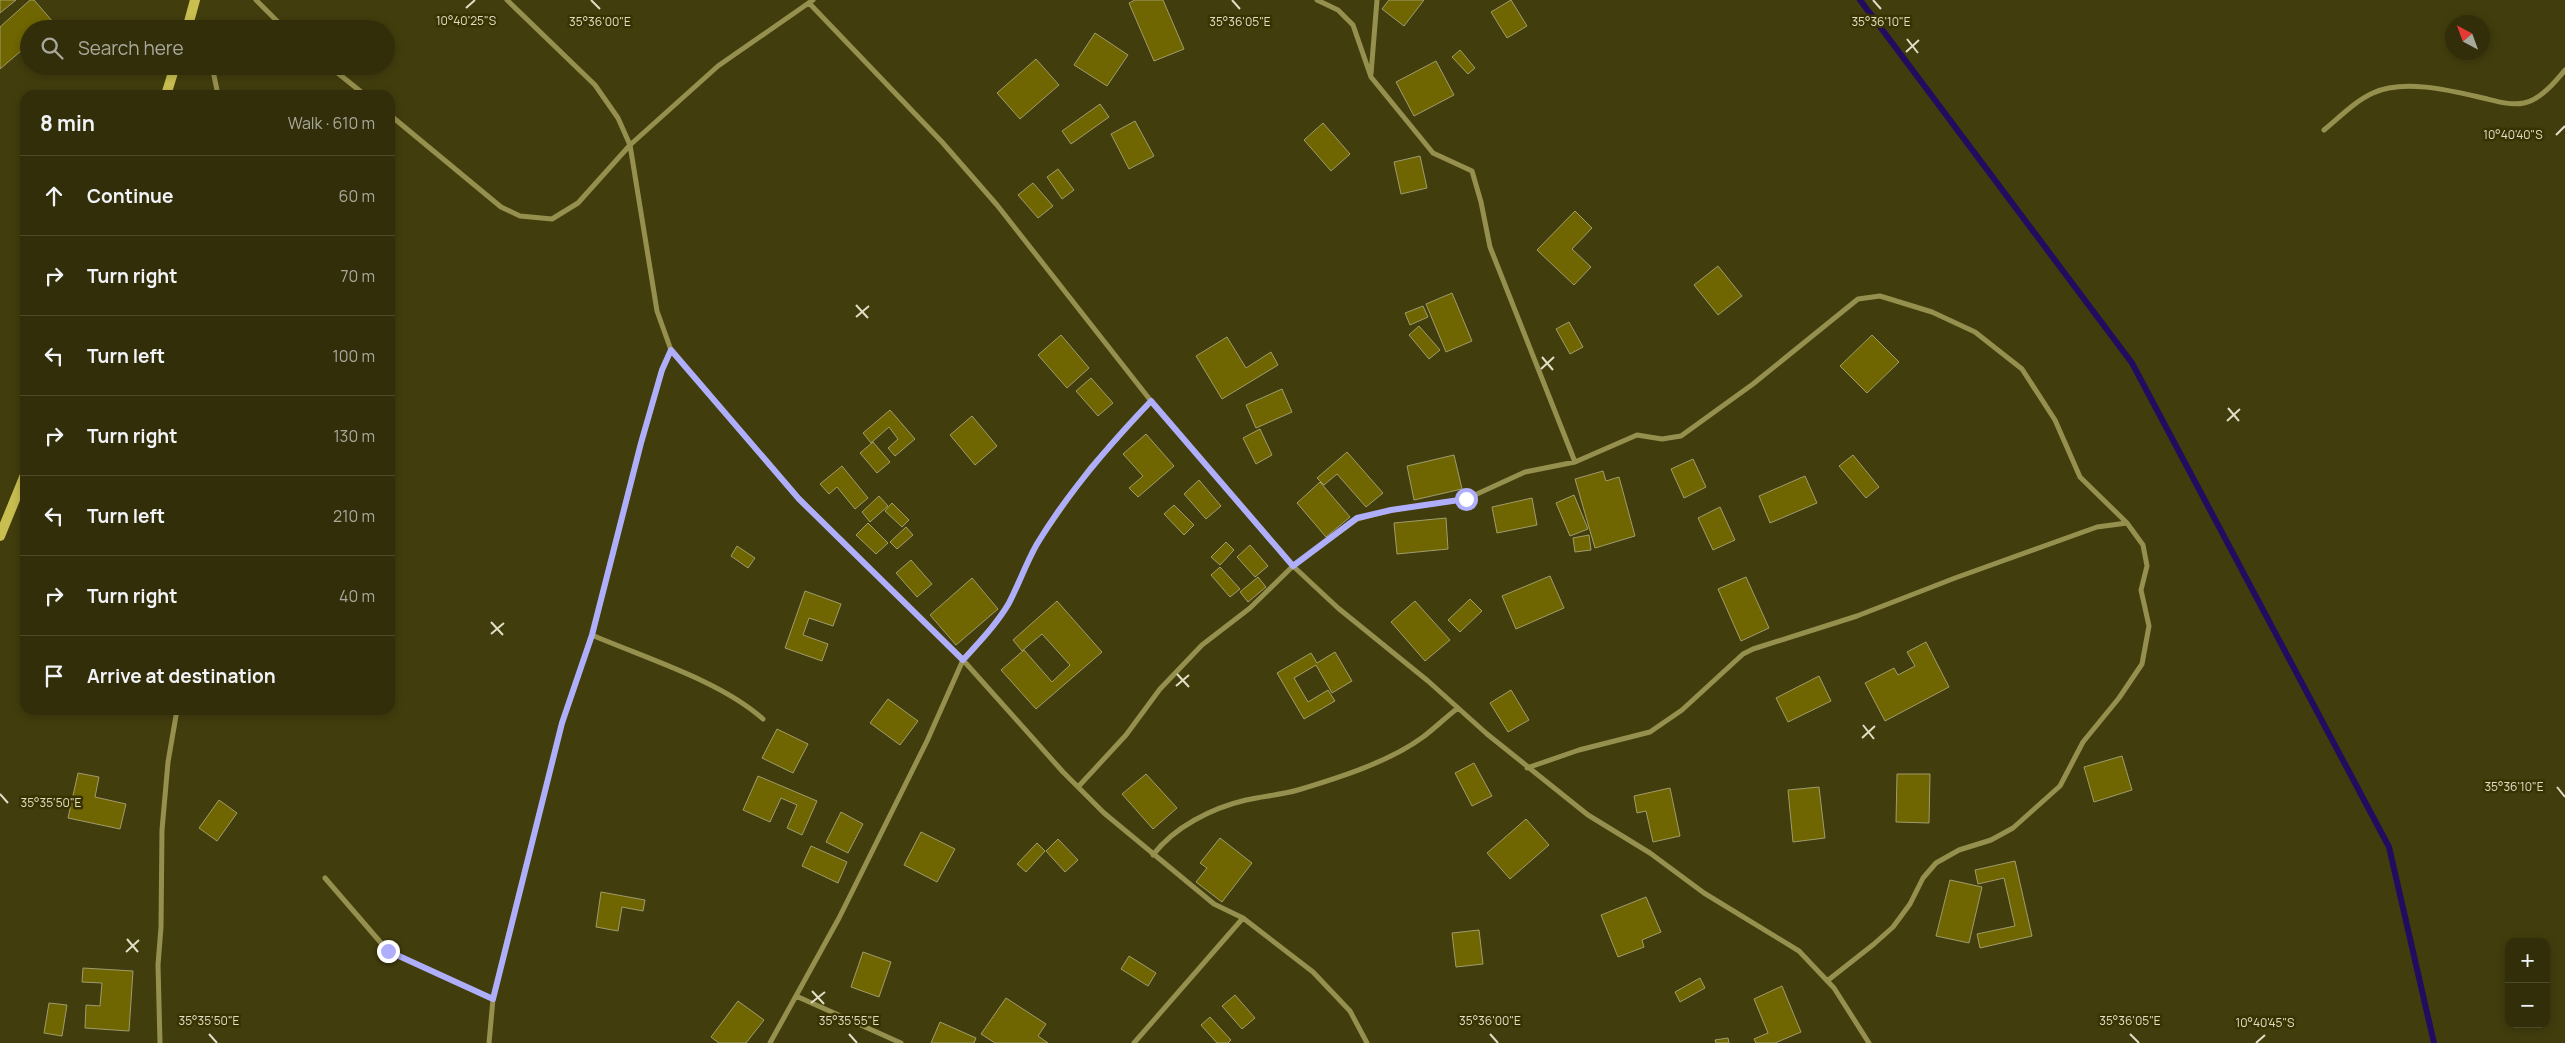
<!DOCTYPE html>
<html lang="en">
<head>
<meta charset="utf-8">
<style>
  body { margin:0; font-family:Manrope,sans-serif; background:#3d3a18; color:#f1f3f6 }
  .controls { position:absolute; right:15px; bottom:15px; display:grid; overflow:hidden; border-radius:10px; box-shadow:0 2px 8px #0003 }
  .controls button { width:45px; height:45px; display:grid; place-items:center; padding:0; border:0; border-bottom:1px solid #4d4a2b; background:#322e0a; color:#f1f3f6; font:25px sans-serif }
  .compass { position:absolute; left:2445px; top:15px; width:45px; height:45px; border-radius:50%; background:#322e0a; box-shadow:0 2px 8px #0003; rotate:319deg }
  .stop { position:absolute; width:15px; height:15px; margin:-11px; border:4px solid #afaefa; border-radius:50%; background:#fff }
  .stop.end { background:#afaefa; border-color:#fff; box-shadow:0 1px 5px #0008 }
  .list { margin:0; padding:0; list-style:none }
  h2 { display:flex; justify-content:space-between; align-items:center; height:65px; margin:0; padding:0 20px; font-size:21px }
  h2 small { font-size:16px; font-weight:400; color:#a8a89c }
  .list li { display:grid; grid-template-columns:32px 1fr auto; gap:15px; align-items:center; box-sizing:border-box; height:80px; padding:0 20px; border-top:1px solid #4d4a2b }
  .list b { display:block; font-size:19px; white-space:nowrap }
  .list em { font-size:16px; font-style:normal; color:#a8a89c }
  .icon { flex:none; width:28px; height:28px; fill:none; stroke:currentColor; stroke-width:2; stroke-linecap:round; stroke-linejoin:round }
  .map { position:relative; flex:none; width:2565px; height:1043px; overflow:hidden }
  .search { position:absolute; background:#322e0a; box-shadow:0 2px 8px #0003; left:20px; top:20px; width:375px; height:55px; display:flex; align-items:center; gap:12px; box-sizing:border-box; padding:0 18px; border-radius:28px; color:#a8a89c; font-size:19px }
  .panel { position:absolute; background:#322e0a; box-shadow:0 2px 8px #0003; left:20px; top:90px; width:375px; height:625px; border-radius:15px }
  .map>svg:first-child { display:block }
</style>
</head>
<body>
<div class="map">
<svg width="2565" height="1043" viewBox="0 0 2565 1043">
  <rect width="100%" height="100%" fill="#423d0d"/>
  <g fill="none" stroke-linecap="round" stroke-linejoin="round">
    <path stroke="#210c5f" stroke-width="6" d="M1860,0L2132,363L2389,847L2434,1043"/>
  </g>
  <path fill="#6f6601" stroke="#a09c6d" d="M0,0H16L0,13Z
    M30,0H34L53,22L45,29H29V44L0,69V27Z
    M1135,0H1163L1184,49L1154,61L1129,3Z
    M1389,0H1424L1404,26L1382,9Z
    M1511,0L1527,26L1507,38L1491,12Z
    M1095,33L1128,55L1107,86L1074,65Z
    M1460,50L1475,68L1468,74L1452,57Z
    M1036,59L1059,85L1020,119L997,93Z
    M1436,61L1454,95L1414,116L1396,82Z
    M1100,104L1109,117L1071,144L1062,131Z
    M1135,121L1154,156L1129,169L1111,134Z
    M1323,123L1350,154L1331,171L1304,140Z
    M1420,156L1427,188L1401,194L1394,162Z
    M1058,169L1074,190L1062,199L1047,177Z
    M1033,183L1053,206L1038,218L1018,195Z
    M1575,211L1592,228L1572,249L1591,267L1574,285L1537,250Z
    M1718,266L1742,296L1718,315L1694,285Z
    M1452,293L1472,341L1446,352L1426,304Z
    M1423,306L1428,317L1410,325L1405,313Z
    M1569,322L1583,347L1570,354L1556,329Z
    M1419,326L1440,350L1429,359L1409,335Z
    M1061,335L1089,368L1067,388L1038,355Z
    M1872,335L1899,362L1867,393L1840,366Z
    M1227,337L1246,368L1271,352L1278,365L1222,399L1196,356Z
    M1091,378L1113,403L1098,416L1076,391Z
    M1282,389L1292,412L1256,428L1246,405Z
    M890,410L915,439L895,456L888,448L898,439L889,427L871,443L863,433Z
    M972,416L997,446L975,465L950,435Z
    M1260,429L1272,455L1256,464L1243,438Z
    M1146,434L1174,466L1138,497L1129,488L1143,476L1123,454Z
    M873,442L890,462L877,473L860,453Z
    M1347,452L1383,493L1366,507L1337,474L1324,485L1317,478Z
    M1454,455L1462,489L1414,500L1407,466Z
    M1853,455L1879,487L1866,498L1839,466Z
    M1693,459L1706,487L1684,498L1671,469Z
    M842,466L868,498L855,509L837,487L829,494L820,484Z
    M1603,471L1606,481L1619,477L1635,536L1595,548L1575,479Z
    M1805,476L1817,503L1770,523L1759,496Z
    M1199,480L1221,506L1206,519L1184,494Z
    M1320,482L1350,517L1326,537L1297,503Z
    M1574,495L1588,529L1570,536L1556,503Z
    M879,496L888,506L870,522L862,512Z
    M1532,498L1537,525L1497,533L1492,507Z
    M892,503L909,520L902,527L885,511Z
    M1174,505L1194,525L1184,535L1164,514Z
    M1720,507L1735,540L1713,550L1698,518Z
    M1446,518L1448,549L1397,554L1394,523Z
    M868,523L888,543L876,554L856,535Z
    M906,527L913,535L897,549L890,542Z
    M1589,535L1591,550L1575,552L1573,538Z
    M1226,542L1234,550L1220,565L1211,557Z
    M1250,545L1268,566L1255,577L1237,557Z
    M737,546L755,558L748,568L731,556Z
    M911,560L932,584L917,597L896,573Z
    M1220,567L1240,589L1230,597L1211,575Z
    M1550,576L1564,608L1516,629L1502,596Z
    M1258,577L1266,587L1248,602L1240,592Z
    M1746,577L1769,628L1741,641L1718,589Z
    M972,578L998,609L956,645L930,615Z
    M805,591L841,604L833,626L809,618L803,635L828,644L822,661L785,648Z
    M1470,599L1482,611L1460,632L1448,620Z
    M1057,601L1102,652L1036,709L1001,670L1024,650L1052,682L1070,665L1042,634L1022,651L1013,640Z
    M1415,601L1450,640L1425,661L1391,622Z
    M1926,642L1949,687L1885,721L1865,683L1894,668L1898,675L1915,666L1907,652Z
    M1335,652L1352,681L1332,693L1316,665L1294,678L1308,702L1328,690L1335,701L1304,719L1277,673L1311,653L1317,663Z
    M1819,676L1831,701L1788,722L1776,698Z
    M1511,690L1529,720L1508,732L1490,703Z
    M888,699L918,721L900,745L870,723Z
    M777,729L808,744L793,773L762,758Z
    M2122,756L2132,790L2094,802L2084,767Z
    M1474,763L1492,796L1472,806L1455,773Z
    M78,773L99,777L95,797L126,804L120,829L68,818Z
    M1146,774L1177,808L1153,829L1122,794Z
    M1897,774H1930L1929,823L1896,822Z
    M758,776L817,801L802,835L787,828L797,805L781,798L770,822L743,810Z
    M1819,787L1825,838L1793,842L1788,790Z
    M1670,788L1680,836L1653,842L1646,811L1637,813L1634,796Z
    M219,800L237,813L217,841L199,828Z
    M841,812L863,824L848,853L826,842Z
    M1526,819L1549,845L1510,879L1487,853Z
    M921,832L955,849L937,882L904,865Z
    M1220,838L1252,863L1222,902L1196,882L1207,868L1200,863Z
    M1058,839L1078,860L1065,872L1046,851Z
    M1037,843L1045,851L1026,872L1017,864Z
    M811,846L847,862L838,883L802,866Z
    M2015,861L2032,936L1980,948L1977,934L2015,926L2004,878L1978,884L1975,870Z
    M1950,880L1982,887L1969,943L1936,936Z
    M601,892L645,900L643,911L622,907L618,931L596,927Z
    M1646,897L1661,932L1642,940L1644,947L1618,957L1601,915Z
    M1479,930L1483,964L1456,967L1452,933Z
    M863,952L891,962L879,997L851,987Z
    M1129,956L1156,973L1148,986L1121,969Z
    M83,968L133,971L129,1031L85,1028L86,1005L100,1006L102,983L82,982Z
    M1700,978L1705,988L1680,1002L1675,992Z
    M1782,986L1801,1032L1775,1043H1756L1754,1039L1768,1033L1754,999Z
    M1235,995L1255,1018L1242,1029L1222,1006Z
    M1006,998L1046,1024L1038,1036L1048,1043H995L981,1034Z
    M738,1001L764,1020L746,1043H719L711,1037Z
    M49,1003L67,1005L62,1036L44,1033Z
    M1210,1017L1231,1040L1228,1043H1217L1201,1025Z
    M940,1022L976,1038L974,1043H931Z
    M1728,1038L1729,1043H1716L1715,1040Z"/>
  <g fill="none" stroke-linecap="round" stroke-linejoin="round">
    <path stroke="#96904f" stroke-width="5" d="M256,0L285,29
      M507,0L595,85L618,118L630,145L657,311L671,350L799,499L963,660L1063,772L1104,813L1214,904L1243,918L1313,972L1350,1011L1367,1043
      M1317,0L1338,10L1353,25L1371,77L1433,153L1472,171L1481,202L1490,247L1575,462
      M809,3L942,142L997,205L1151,401L1293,566L1338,608L1428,681L1487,734L1588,815L1650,853L1704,893L1799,951L1834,988L1869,1043
      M212,66L218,95
      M329,66L365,95
      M1371,74L1377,0
      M390,115L501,207L520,216L552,219L578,203L630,145L718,66L813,0
      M2324,130C2340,117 2355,101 2373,93C2402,79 2449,90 2479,97C2493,100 2509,106 2524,103C2540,100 2555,82 2565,70
      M592,635C645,658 721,681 763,719
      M1527,768L1579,750L1650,732L1682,710L1743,654L1753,649L1857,616L1955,578L2097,527L2127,523
      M1078,787L1126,735L1160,689L1202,645L1250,608L1293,566L1357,519L1391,510L1466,499L1525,472L1575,462L1637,435L1662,439L1681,436L1753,384L1858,299L1880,296L1932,312L1975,332L2022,369L2055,420L2080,477L2127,523L2143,545L2147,566L2141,590L2149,626L2142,664L2119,698L2083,742L2060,786L2013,828L1991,840L1959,850L1936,863L1923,878L1910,904L1893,927L1874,944L1827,981
      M1153,855C1174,827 1212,808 1246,800C1263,796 1281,795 1298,790C1338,778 1389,762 1423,737C1435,728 1446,717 1458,708
      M325,878L388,951L493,999
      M796,996L901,1043
      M160,1043L158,965L161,927L162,830L168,762L177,710
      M489,1043L493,999L508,937L562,723L592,635L641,443L662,370L671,350
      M770,1043L839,918L927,741L963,660L986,635L1008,605L1036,545L1065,503L1091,467L1151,401
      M1134,1043L1243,918"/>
    <path stroke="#c9bf51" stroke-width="10" d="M187,29L195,0
      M166,95L175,66
      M0,536L25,475"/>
  </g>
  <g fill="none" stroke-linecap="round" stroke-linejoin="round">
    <path stroke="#afaefa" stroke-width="6" d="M388,951L493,999L562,723L592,635L641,443L662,370L671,350L799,499L963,660C979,642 997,624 1009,603C1019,584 1026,563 1037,544C1068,492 1109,445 1151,401L1293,566L1357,518L1391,510L1466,499"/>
  </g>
  <path fill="none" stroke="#e0dfc6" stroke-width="2" d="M591,0L600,9M1232,0L1240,9M1873,0L1881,9M466,8L475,0M1907,39L1918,53M1906,52L1919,40M2556,135L2565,126M856,305L868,318M856,317L869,306M1542,357L1553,370M1541,369L1554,357M2228,408L2239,421M2227,421L2240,409M491,622L503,635M491,634L504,623M1177,674L1189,687M1176,686L1189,675M1863,725L1874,739M1862,738L1875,726M2557,787L2565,797M0,794L8,803M127,939L138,952M126,952L139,940M812,991L824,1004M811,1003L825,992M209,1034L217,1043M849,1034L857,1043M1490,1034L1498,1043M2130,1034L2139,1043M2256,1043L2265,1035"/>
  <g font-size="12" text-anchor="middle" fill="#e0dfc6" stroke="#383301" stroke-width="5" stroke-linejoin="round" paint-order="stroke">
    <text x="466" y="25">10°40'25"S</text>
    <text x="600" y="26">35°36'00"E</text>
    <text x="1240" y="26">35°36'05"E</text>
    <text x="1881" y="26">35°36'10"E</text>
    <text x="2513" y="139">10°40'40"S</text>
    <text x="2514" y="791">35°36'10"E</text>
    <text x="51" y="807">35°35'50"E</text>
    <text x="209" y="1025">35°35'50"E</text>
    <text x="849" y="1025">35°35'55"E</text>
    <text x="1490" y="1025">35°36'00"E</text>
    <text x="2130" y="1025">35°36'05"E</text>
    <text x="2265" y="1027">10°40'45"S</text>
  </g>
</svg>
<div class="controls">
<button>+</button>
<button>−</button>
</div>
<svg class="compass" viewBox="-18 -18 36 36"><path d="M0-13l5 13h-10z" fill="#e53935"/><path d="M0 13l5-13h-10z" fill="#a8a89c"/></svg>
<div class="stop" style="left:1466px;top:499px"></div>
<div class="stop end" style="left:388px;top:951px"></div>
<div class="search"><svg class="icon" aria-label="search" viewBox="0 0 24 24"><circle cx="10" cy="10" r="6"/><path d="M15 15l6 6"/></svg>Search here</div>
<section class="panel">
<h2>8 min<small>Walk · 610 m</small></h2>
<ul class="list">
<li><svg class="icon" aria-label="ahead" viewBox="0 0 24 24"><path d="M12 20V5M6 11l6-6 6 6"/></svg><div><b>Continue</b></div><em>60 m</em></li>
<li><svg class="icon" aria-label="right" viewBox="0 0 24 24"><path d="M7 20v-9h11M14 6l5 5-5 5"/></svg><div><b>Turn right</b></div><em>70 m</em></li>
<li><svg class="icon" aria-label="left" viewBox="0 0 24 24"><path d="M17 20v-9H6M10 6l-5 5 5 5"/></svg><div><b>Turn left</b></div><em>100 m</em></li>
<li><svg class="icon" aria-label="right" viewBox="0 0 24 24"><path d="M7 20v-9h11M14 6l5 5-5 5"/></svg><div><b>Turn right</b></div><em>130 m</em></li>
<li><svg class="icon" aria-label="left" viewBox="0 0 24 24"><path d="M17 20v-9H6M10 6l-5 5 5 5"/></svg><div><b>Turn left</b></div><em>210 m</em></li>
<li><svg class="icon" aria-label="right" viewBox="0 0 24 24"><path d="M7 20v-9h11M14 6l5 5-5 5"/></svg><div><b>Turn right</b></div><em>40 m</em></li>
<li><svg class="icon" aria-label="arrive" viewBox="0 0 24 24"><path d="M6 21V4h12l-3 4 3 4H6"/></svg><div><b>Arrive at destination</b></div></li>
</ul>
</section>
</div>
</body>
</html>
